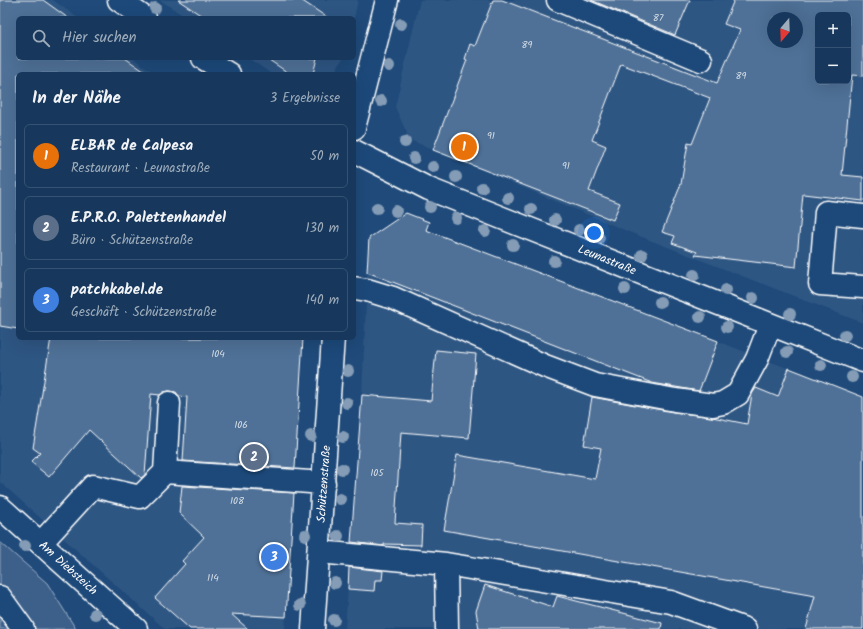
<!DOCTYPE html>
<html lang="de">
<head>
<meta charset="utf-8">
<style>
  body { margin:0; font-family:Kalam,sans-serif; background:#203f62; color:#f1f3f6 }
  .controls { position:absolute; right:12px; top:12px; display:grid; overflow:hidden; border-radius:6px; box-shadow:0 4px 16px #0002 }
  .controls button { width:36px; height:36px; display:grid; place-items:center; padding:0; border:0; border-bottom:1px solid #365272; background:#17385c; color:#f1f3f6; font:20px sans-serif }
  .compass { position:absolute; left:767px; top:12px; width:36px; height:36px; border-radius:50%; background:#17385c; box-shadow:0 4px 16px #0002; rotate:199deg }
  .you { position:absolute; left:594px; top:233px; width:14px; height:14px; margin:-10px; border:3px solid #fff; border-radius:50%; background:#1a73e8; box-shadow:0 0 0 6px #1a73e833 }
  .badge { display:grid; place-items:center; width:26px; height:26px; border-radius:50%; background:#90b9f0; color:#fff; font-size:13px; font-weight:700 }
  .pin { position:absolute; translate:-50% -50%; border:2px solid #fff; box-shadow:0 1px 4px #0006 }
  .list { margin:0; padding:0; list-style:none }
  h2 { display:flex; justify-content:space-between; align-items:center; height:52px; margin:0; padding:0 16px; font-size:17px }
  h2 small { font-size:13px; font-weight:400; color:#9eacbb }
  .list li { display:grid; grid-template-columns:26px 1fr auto; gap:12px; align-items:center; box-sizing:border-box; height:64px; margin:0 8px 8px; padding:0 8px; border:1px solid #365272; border-radius:6px }
  .list b { display:block; font-size:15px; white-space:nowrap }
  .list p { margin:0; font-size:13px; white-space:nowrap; color:#9eacbb }
  .list em { font-size:13px; font-style:normal; color:#9eacbb }
  .icon { flex:none; width:22px; height:22px; fill:none; stroke:currentColor; stroke-width:2; stroke-linecap:round; stroke-linejoin:round }
  .map { position:relative; flex:none; width:863px; height:629px; overflow:hidden }
  .search { position:absolute; background:#17385c; box-shadow:0 4px 16px #0002; left:16px; top:16px; width:340px; height:44px; display:flex; align-items:center; gap:10px; box-sizing:border-box; padding:0 14px; border-radius:6px; color:#9eacbb; font-size:15px }
  .panel { position:absolute; background:#17385c; box-shadow:0 4px 16px #0002; left:16px; top:72px; width:340px; height:268px; border-radius:6px }
  .map>svg:first-child { display:block }
</style>
</head>
<body>
<div class="map">
<svg width="863" height="629" viewBox="0 0 863 629">
  <rect width="100%" height="100%" fill="#1f4a7a"/>
  <filter id="ink" filterUnits="userSpaceOnUse"><feTurbulence type="fractalNoise" baseFrequency=".025" numOctaves="2"/><feDisplacementMap in="SourceGraphic" scale="8" xChannelSelector="R" yChannelSelector="G"/><feConvolveMatrix kernelMatrix="1 2 1 2 8 2 1 2 1" color-interpolation-filters="sRGB"/></filter>
  <g filter="url(#ink)">
    <path fill="#2e5683" fill-rule="evenodd" d="M0,0H53L78,18H18V58H133L148,69L159,74H18V338H303L285,629H165L0,482Z
      M160,0H358L354,18H187Z
      M420,0H863V323L629,232L410,140L395,107ZM818,15H848V81H818ZM773,18H797V42H773Z
      M248,58H343L333,74H272Z
      M406,213L429,222L427,230L863,397V629H345L362,395L369,238Z"/>
    <path fill="#3c618b" stroke="#9eb0c5" d="M0,542L47,583L76,629H0Z"/>
    <path fill="#507197" stroke="#fff" fill-rule="evenodd" d="M0,0H43L68,18H18V58H125L148,74H18V329L0,326Z
      M178,0H301L328,18H205Z
      M493,0H502L717,83L740,30L724,24L734,0H863V76L852,75L842,175L863,177V201L803,194L796,267L695,255L697,252L672,243L675,236L662,232L681,184L688,143L692,144L710,98L621,64L592,140L606,146L589,191L620,203L613,220L433,150L467,60L465,59L470,44L475,46ZM818,15H848V81H818ZM773,18H797V42H773Z
      M591,0H690L675,35Z
      M266,58H317L313,74H290Z
      M406,213L429,222L426,230L718,341L699,391L652,383L367,272L369,238Z
      M51,338H303L295,468L183,461L187,397L179,396L176,392L169,391L164,392L160,395L151,394L145,475L141,478L89,430L49,477L31,462L40,453L33,448Z
      M436,350L476,354L469,438L401,432L395,523L422,525L421,545L384,544V546L351,542L362,395L431,401Z
      M789,368L863,397V629H806L815,596L444,530L457,455L595,479L601,448L584,445L592,397L673,412L712,417L747,424L752,394L756,388L778,397Z
      M182,486L294,493L286,617L231,614L248,629H190L155,598L185,564L182,561L204,537L179,513Z
      M349,567L383,571L382,580H375L374,591L348,589Z
      M485,585L553,607L557,596L662,623L661,629H479L476,611Z"/>
    <g fill="none" stroke-linecap="round" stroke-linejoin="round">
      <g stroke="#fff" stroke-width="25">
        <path id="minor" d="M119,0L145,18
          M558,0L701,60
          M203,58L229,74
          M354,128L387,0
          M354,151L429,189L863,361
          M863,216L826,212L820,284L863,287
          M354,288L367,290L393,298L545,366L595,385L675,400L713,405L723,403L738,394L757,359L770,325
          M165,472L169,403
          M0,507L136,629
          M41,543L93,486L140,497L165,472L324,483
          M319,552L446,564L671,602L745,629
          M446,564L447,629
          M0,597L23,629
          M313,629L333,338"/>
      </g>
      <use href="#minor" stroke="#1f4a7a" stroke-width="22"/>
    </g>
    <g fill="#859cb6">
      <circle cx="155" cy="8" r="6"/>
      <circle cx="401" cy="24" r="6"/>
      <circle cx="389" cy="66" r="6"/>
      <circle cx="381" cy="101" r="6"/>
      <circle cx="405" cy="142" r="6"/>
      <circle cx="414" cy="158" r="6"/>
      <circle cx="433" cy="167" r="6"/>
      <circle cx="456" cy="177" r="6"/>
      <circle cx="482" cy="188" r="6"/>
      <circle cx="508" cy="198" r="6"/>
      <circle cx="430" cy="207" r="6"/>
      <circle cx="377" cy="208" r="6"/>
      <circle cx="531" cy="209" r="6"/>
      <circle cx="396" cy="211" r="6"/>
      <circle cx="456" cy="218" r="6"/>
      <circle cx="555" cy="220" r="6"/>
      <circle cx="579" cy="230" r="6"/>
      <circle cx="485" cy="231" r="6"/>
      <circle cx="599" cy="238" r="6"/>
      <circle cx="513" cy="245" r="6"/>
      <circle cx="642" cy="255" r="6"/>
      <circle cx="554" cy="261" r="6"/>
      <circle cx="694" cy="275" r="6"/>
      <circle cx="625" cy="289" r="6"/>
      <circle cx="726" cy="290" r="6"/>
      <circle cx="753" cy="298" r="6"/>
      <circle cx="660" cy="302" r="6"/>
      <circle cx="790" cy="314" r="6"/>
      <circle cx="700" cy="317" r="6"/>
      <circle cx="727" cy="327" r="6"/>
      <circle cx="845" cy="335" r="6"/>
      <circle cx="787" cy="352" r="6"/>
      <circle cx="821" cy="365" r="6"/>
      <circle cx="348" cy="371" r="6"/>
      <circle cx="852" cy="377" r="6"/>
      <circle cx="347" cy="403" r="6"/>
      <circle cx="311" cy="436" r="6"/>
      <circle cx="343" cy="437" r="6"/>
      <circle cx="342" cy="469" r="6"/>
      <circle cx="340" cy="499" r="6"/>
      <circle cx="305" cy="535" r="6"/>
      <circle cx="338" cy="536" r="6"/>
      <circle cx="25" cy="546" r="6"/>
      <circle cx="335" cy="583" r="6"/>
      <circle cx="300" cy="605" r="6"/>
      <circle cx="95" cy="614" r="6"/>
      <circle cx="334" cy="620" r="6"/>
    </g>
  </g>
  <g text-anchor="middle" dominant-baseline="central" stroke-width="3" stroke-linejoin="round" paint-order="stroke">
    <g font-size="10" fill="#d3dce5">
      <text x="658" y="18">87</text>
      <text x="527" y="45">89</text>
      <text x="741" y="76">89</text>
      <text x="491" y="136">91</text>
      <text x="566" y="166">91</text>
      <text x="218" y="354">104</text>
      <text x="241" y="425">106</text>
      <text x="377" y="473">105</text>
      <text x="237" y="501">108</text>
      <text x="213" y="578">114</text>
    </g>
    <g font-size="12" fill="#fff" stroke="#1f4a7a">
      <text transform="translate(607 260) rotate(22)">Leunastraße</text>
      <text transform="translate(324 484) rotate(-86)">Schützenstraße</text>
      <text transform="translate(68 568) rotate(42)">Am Diebsteich</text>
    </g>
  </g>
</svg>
<div class="controls">
<button>+</button>
<button>−</button>
</div>
<svg class="compass" viewBox="-18 -18 36 36"><path d="M0-13l5 13h-10z" fill="#e53935"/><path d="M0 13l5-13h-10z" fill="#9eacbb"/></svg>
<div class="you"></div>
<div class="pin badge" style="left:464px;top:147px;background:#e8710a">1</div>
<div class="pin badge" style="left:254px;top:457px;background:#5c6f8a">2</div>
<div class="pin badge" style="left:274px;top:557px;background:#3f7fe0">3</div>
<div class="search"><svg class="icon" aria-label="search" viewBox="0 0 24 24"><circle cx="10" cy="10" r="6"/><path d="M15 15l6 6"/></svg>Hier suchen</div>
<section class="panel">
<h2>In der Nähe<small>3 Ergebnisse</small></h2>
<ul class="list">
<li><span class="badge" style="background:#e8710a">1</span><div><b>ELBAR de Calpesa</b><p>Restaurant · Leunastraße</p></div><em>50 m</em></li>
<li><span class="badge" style="background:#5c6f8a">2</span><div><b>E.P.R.O. Palettenhandel</b><p>Büro · Schützenstraße</p></div><em>130 m</em></li>
<li><span class="badge" style="background:#3f7fe0">3</span><div><b>patchkabel.de</b><p>Geschäft · Schützenstraße</p></div><em>140 m</em></li>
</ul>
</section>
</div>
</body>
</html>
